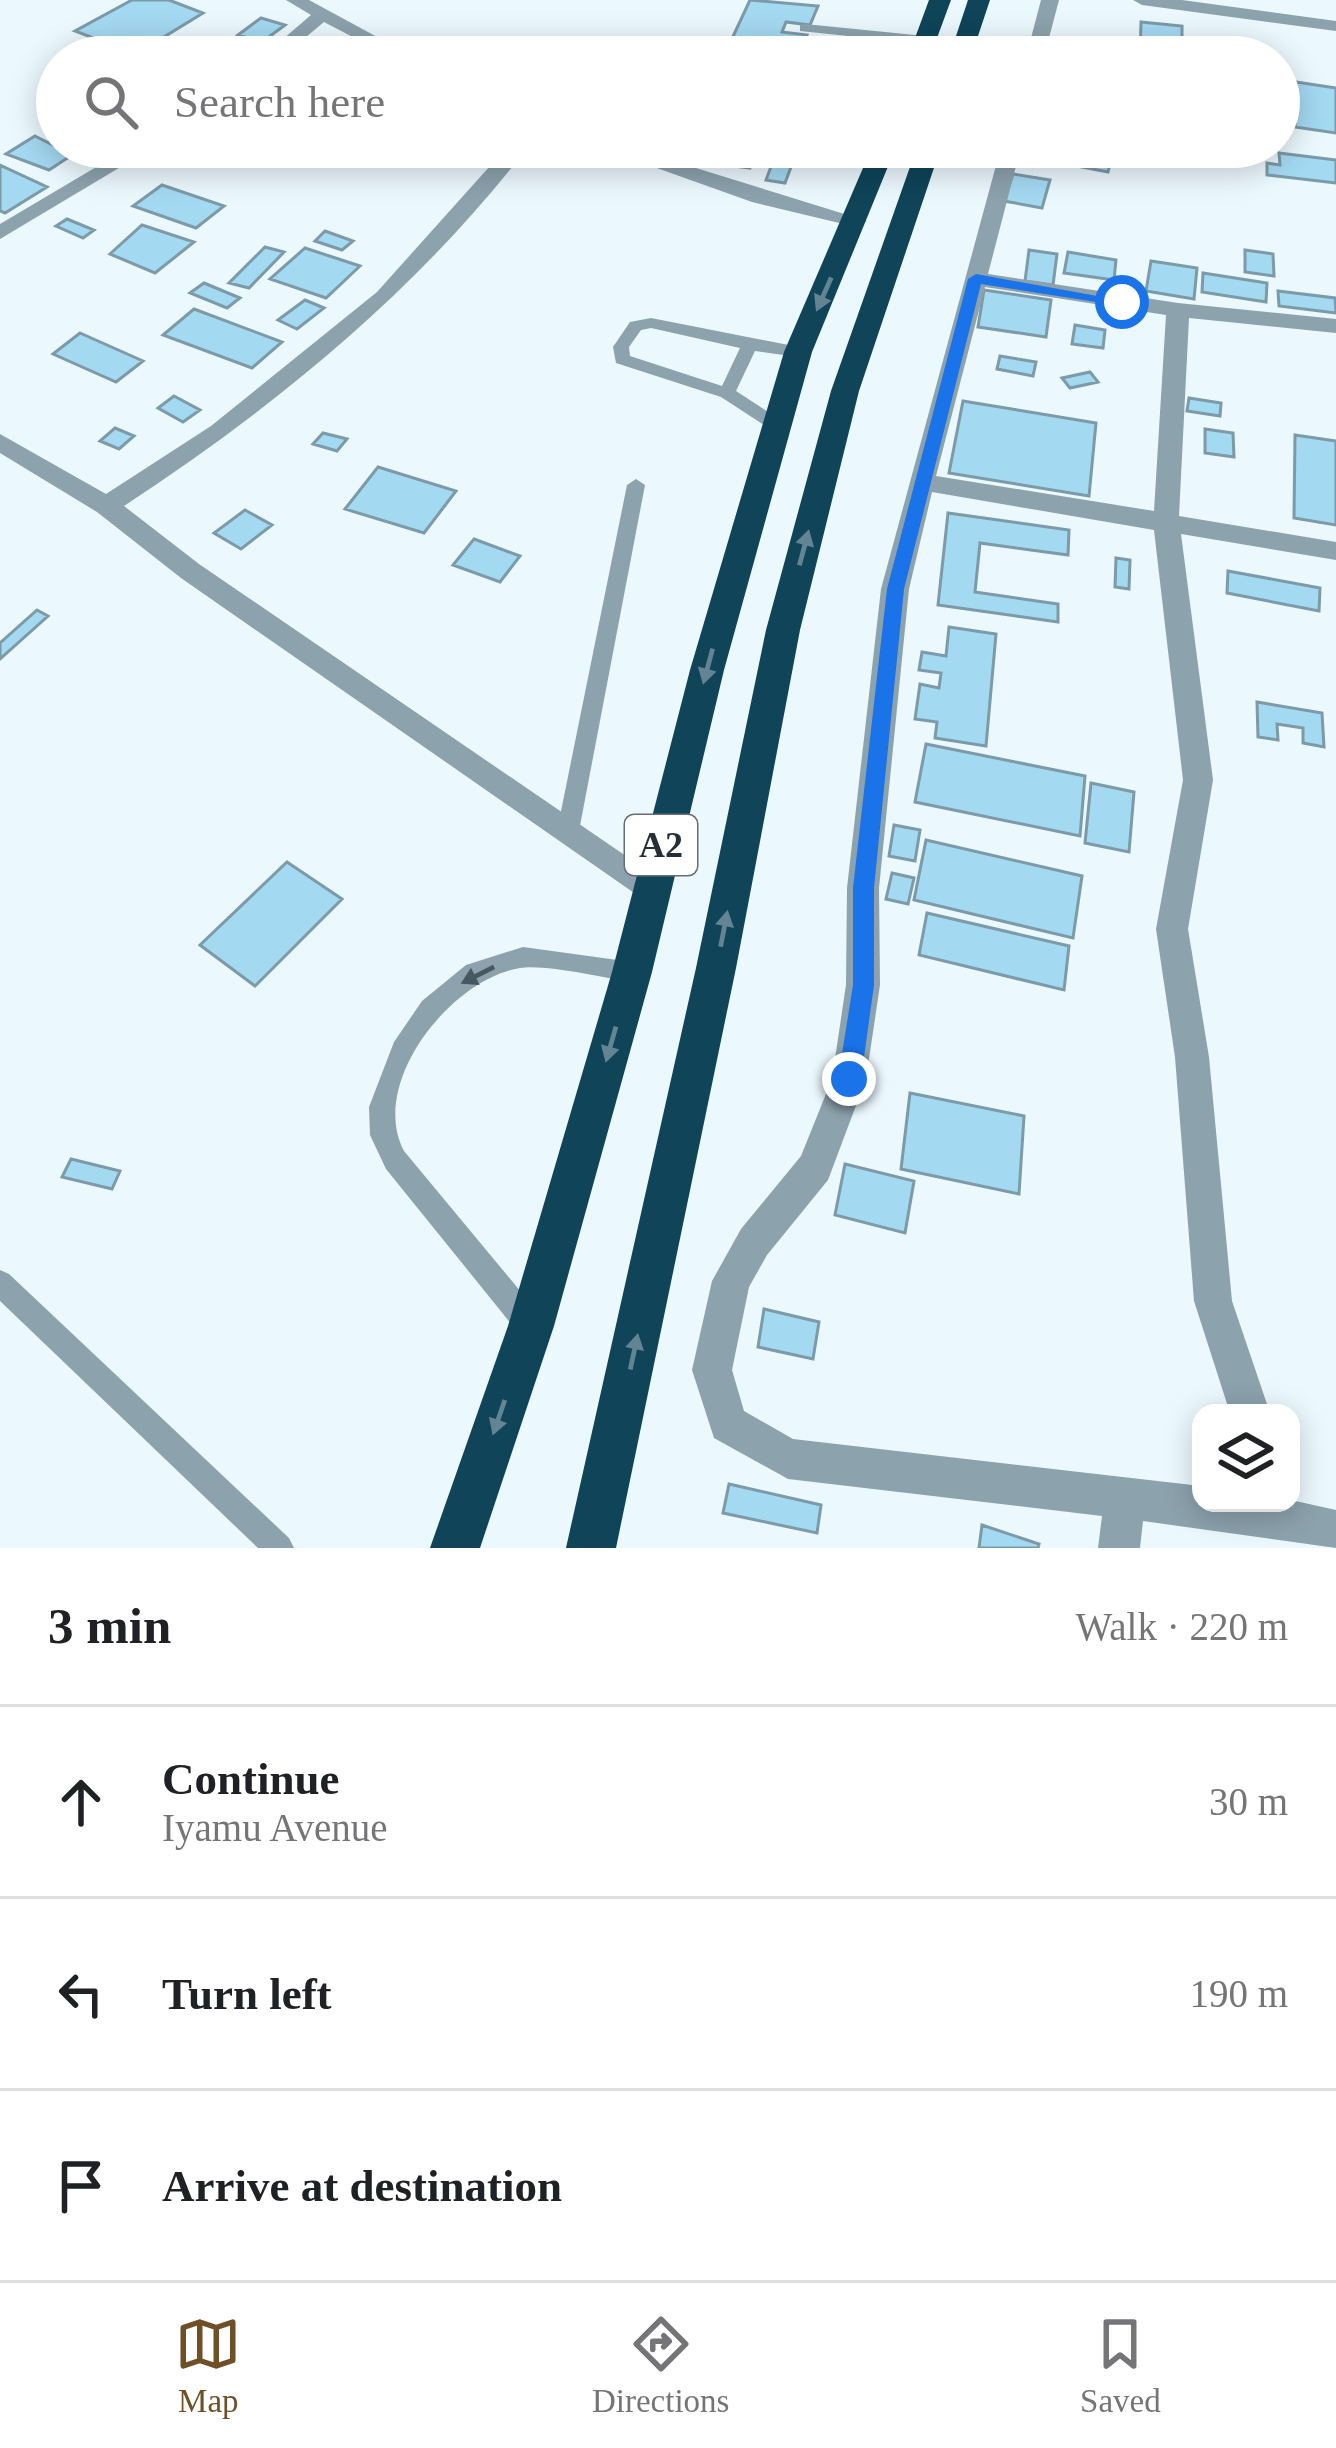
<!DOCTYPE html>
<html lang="en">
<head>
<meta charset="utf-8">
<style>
  body { margin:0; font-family:Georgia,serif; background:#f2f2f2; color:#202124 }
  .controls { position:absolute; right:36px; bottom:36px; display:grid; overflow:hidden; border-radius:24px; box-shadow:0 6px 30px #0003 }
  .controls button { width:108px; height:108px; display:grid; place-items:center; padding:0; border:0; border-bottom:3px solid #e0e0e0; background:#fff; color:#202124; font:60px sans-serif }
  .stop { position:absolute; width:36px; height:36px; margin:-27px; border:9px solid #1a73e8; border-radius:50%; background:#fff }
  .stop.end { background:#1a73e8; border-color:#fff; box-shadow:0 3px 12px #0008 }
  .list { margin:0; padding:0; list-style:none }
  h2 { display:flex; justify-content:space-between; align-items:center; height:156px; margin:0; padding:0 48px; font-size:51px }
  h2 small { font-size:39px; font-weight:400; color:#757577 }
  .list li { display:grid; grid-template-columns:78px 1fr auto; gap:36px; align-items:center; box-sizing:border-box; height:192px; padding:0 48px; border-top:3px solid #e0e0e0 }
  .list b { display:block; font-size:45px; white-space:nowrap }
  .list p { margin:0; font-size:39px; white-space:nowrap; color:#757577 }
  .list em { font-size:39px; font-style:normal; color:#757577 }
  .icon { flex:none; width:66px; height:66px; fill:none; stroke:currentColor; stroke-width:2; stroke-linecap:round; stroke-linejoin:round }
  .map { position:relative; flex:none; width:1336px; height:1548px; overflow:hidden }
  .search { position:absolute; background:#fff; box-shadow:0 6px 30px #0003; left:36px; right:36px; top:36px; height:132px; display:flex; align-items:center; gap:30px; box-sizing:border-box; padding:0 42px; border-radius:66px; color:#757577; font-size:45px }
  .sheet { height:732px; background:#fff }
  nav { display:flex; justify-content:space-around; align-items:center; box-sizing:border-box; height:168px; border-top:3px solid #e0e0e0; background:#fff; font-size:33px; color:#757577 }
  nav a { display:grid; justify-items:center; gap:6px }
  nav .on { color:#6f4f25 }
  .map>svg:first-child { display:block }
</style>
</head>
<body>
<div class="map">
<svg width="1336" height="1548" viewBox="0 0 1336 1548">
  <rect width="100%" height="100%" fill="#ebf8fe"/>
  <path fill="#a4d9f2" stroke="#7c9aa8" stroke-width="3" d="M132,0H169L203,13L136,54L75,31Z
    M750,0L818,6L810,25L786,22L782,32L807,35L800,54L729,45Z
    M261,18L285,25L262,42L238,35Z
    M1141,22L1182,26V57L1140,54Z
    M1296,82L1336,88V133L1295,127Z
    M35,136L57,147L78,151L49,170L6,154Z
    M725,147H758L750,168L718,164Z
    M1022,147H1033L1056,151L1051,163L1018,157Z
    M1279,153L1336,160V183L1267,175V163L1280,165Z
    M1080,155L1111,160L1108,172L1077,166Z
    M775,156L794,159L785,183L766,180Z
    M0,165L47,187L5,213L0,211Z
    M1013,174L1050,180L1042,208L1004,201Z
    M162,185L224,206L196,228L133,206Z
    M67,219L94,230L83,238L56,226Z
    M142,225L194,242L155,273L110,254Z
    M325,231L353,241L342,250L315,241Z
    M265,247L284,252L249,288L229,283Z
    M305,248L360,266L326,298L270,279Z
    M1029,250L1057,254L1053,285L1025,281Z
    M1245,250L1273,254L1274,276L1245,272Z
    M1068,252L1116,260L1114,280L1064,273Z
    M1151,261L1197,268L1194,299L1146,291Z
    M1203,273L1267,283L1266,302L1202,292Z
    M204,283L240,298L227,308L190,293Z
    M984,290L1051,300L1046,337L978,327Z
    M1278,291L1335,298L1336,313L1279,306Z
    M305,300L324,308L297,329L278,320Z
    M194,309L282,342L252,368L163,335Z
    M1075,325L1105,330L1103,348L1072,344Z
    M80,333L143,361L116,382L53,354Z
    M1000,356L1036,362L1033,376L997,369Z
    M1090,372L1098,382L1070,388L1062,378Z
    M174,396L200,410L183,422L158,408Z
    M1189,398L1221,403L1220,416L1187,411Z
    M963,401L1096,423L1089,496L949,473Z
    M115,428L134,436L119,449L100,441Z
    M1205,429L1233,433L1234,457L1205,453Z
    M323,433L347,439L337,451L313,444Z
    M1295,435L1336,441V525L1294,518Z
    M378,467L456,491L424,533L345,509Z
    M245,510L272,525L241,549L214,533Z
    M948,513L1069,530L1068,555L980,543L975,592L1058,604V622L938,605Z
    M474,539L520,556L500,582L453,565Z
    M1116,558L1130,560L1129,589L1115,587Z
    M1228,571L1320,588L1319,611L1227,593Z
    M37,610L48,616L0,659V643Z
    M949,627L996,634L986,746L935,738L937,722L915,719L920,684L939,688L941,673L919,670L922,652L946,656Z
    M1257,702L1322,713L1324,747L1303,743V728L1277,724L1278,740L1258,737Z
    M926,744L1085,776L1080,836L915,802Z
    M1091,783L1134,792L1129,852L1085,843Z
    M894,825L920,830L915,861L889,856Z
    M926,840L1082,876L1073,938L914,900Z
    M287,862L342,899L255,986L200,945Z
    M892,873L914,878L908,904L886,899Z
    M927,913L1069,946L1064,990L919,955Z
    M910,1093L1024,1116L1019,1194L901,1169Z
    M71,1159L120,1171L112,1189L62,1177Z
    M845,1164L914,1181L905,1233L835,1215Z
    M764,1309L819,1322L813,1359L758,1347Z
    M729,1484L821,1505L817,1533L723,1513Z
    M982,1525L1039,1544L1038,1548H979Z"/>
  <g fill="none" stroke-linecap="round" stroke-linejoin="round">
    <path fill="#8ca2ad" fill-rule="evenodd" d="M805,24L925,36L931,40L925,44L800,31V25Z
      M651,318L804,348L806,352L798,357L755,351L736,391L782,421V429H770L721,397L616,363L613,347L630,322ZM651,328L740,348L722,386L630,356L629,347L641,330Z
      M636,479L645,485L579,831L576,837L568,840L560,837L557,831L627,485Z
      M523,947L632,962L640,965L644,972L640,979L632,982C604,978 546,964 520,968C451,979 368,1083 404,1151L541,1316L545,1326L541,1336L531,1340L521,1336L386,1169L370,1135L369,1107L394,1042L422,1001L466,965Z
      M0,1270L9,1274L289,1538L294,1548H258L0,1301Z"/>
    <path fill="#8ca2ad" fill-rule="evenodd" d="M286,0H309L414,57H391L324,22L282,57H262L311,15Z
      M1041,0H1059L1044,57H1026Z
      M1133,0H1182L1336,21V31L1142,5Z
      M130,147H154L0,239V224Z
      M507,147H528C416,292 276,406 124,506L199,564L661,880L666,890L661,900L650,904L181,578L97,512L0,453V434L106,494L211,426L377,292Z
      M598,147H628L867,221L856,227L752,202Z
      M1001,147H1021L988,274L1178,303L1336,319V333L1189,318L1179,516L1336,542V560L1181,534L1213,780L1188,929L1209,1057L1232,1301L1270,1413H1230L1194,1301L1175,1057L1156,929L1183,780L1154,530L932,492L909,589L879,888L880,985L866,1079L828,1180L767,1255L749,1287L732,1370L744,1411L793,1439L1201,1486V1503L1291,1500L1336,1510V1548L1143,1521L1140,1548H1098L1102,1516L788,1479L714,1438L692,1370L712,1281L741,1229L801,1156L832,1079L846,985L847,888L881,589ZM985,287L1166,315L1154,511L936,476Z"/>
    <path fill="#0f4459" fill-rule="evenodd" d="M929,0H951L930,57H908Z
      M968,0H990L971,57H949Z
      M872,147H896L812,352L724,670L652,972L554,1326L480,1548H430L508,1326L612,972L690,670L784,352Z
      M917,147H941L859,391L800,630L736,968L616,1548H566L696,968L766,630L831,391Z"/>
  </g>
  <defs><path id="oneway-solid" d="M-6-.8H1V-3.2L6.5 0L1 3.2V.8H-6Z" transform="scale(3)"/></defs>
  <g fill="#638593">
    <use href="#oneway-solid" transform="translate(824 294) rotate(114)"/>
    <use href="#oneway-solid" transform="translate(804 548) rotate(-75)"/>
    <use href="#oneway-solid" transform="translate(708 666) rotate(105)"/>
    <use href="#oneway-solid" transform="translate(724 929) rotate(-79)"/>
    <use href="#oneway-solid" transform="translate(611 1044) rotate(106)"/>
    <use href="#oneway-solid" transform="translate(634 1352) rotate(-78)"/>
    <use href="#oneway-solid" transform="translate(499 1417) rotate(109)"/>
  </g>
  <use fill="#485860" href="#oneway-solid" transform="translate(478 975) rotate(153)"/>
  <path fill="#1a73e8" d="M976,274L1130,302L1122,306L981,284L904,589L874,888V985L861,1079L849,1090L838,1079L853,985V888L887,589L968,279Z"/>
  <g text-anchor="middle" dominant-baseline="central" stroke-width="10" stroke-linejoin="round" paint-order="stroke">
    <rect fill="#fff" stroke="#666e72" stroke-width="3" x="625" y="815" width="72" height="60" rx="9"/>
    <g font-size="36" font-weight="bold" fill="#243036">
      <text x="661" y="845">A2</text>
    </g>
  </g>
</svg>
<div class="controls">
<button><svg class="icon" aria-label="layers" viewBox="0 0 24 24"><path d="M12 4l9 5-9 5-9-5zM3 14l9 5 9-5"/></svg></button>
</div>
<div class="stop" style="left:1122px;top:302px"></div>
<div class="stop end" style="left:849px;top:1079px"></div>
<div class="search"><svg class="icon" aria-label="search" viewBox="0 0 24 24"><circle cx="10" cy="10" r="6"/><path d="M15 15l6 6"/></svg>Search here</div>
</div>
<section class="sheet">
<h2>3 min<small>Walk · 220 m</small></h2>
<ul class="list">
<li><svg class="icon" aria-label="ahead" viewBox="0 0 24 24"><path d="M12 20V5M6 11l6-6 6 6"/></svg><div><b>Continue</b><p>Iyamu Avenue</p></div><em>30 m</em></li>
<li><svg class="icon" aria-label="left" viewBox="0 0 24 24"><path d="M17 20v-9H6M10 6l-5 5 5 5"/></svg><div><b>Turn left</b></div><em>190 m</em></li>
<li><svg class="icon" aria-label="arrive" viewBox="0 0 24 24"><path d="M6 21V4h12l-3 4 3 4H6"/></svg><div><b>Arrive at destination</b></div></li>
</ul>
</section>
<nav>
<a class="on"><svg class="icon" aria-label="map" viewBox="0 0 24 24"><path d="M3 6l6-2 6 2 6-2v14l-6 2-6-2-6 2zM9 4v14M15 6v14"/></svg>Map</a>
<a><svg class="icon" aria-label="directions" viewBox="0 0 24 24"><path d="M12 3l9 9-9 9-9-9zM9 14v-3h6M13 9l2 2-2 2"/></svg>Directions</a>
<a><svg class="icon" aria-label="saved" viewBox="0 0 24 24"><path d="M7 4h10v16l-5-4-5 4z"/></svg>Saved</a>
</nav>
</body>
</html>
